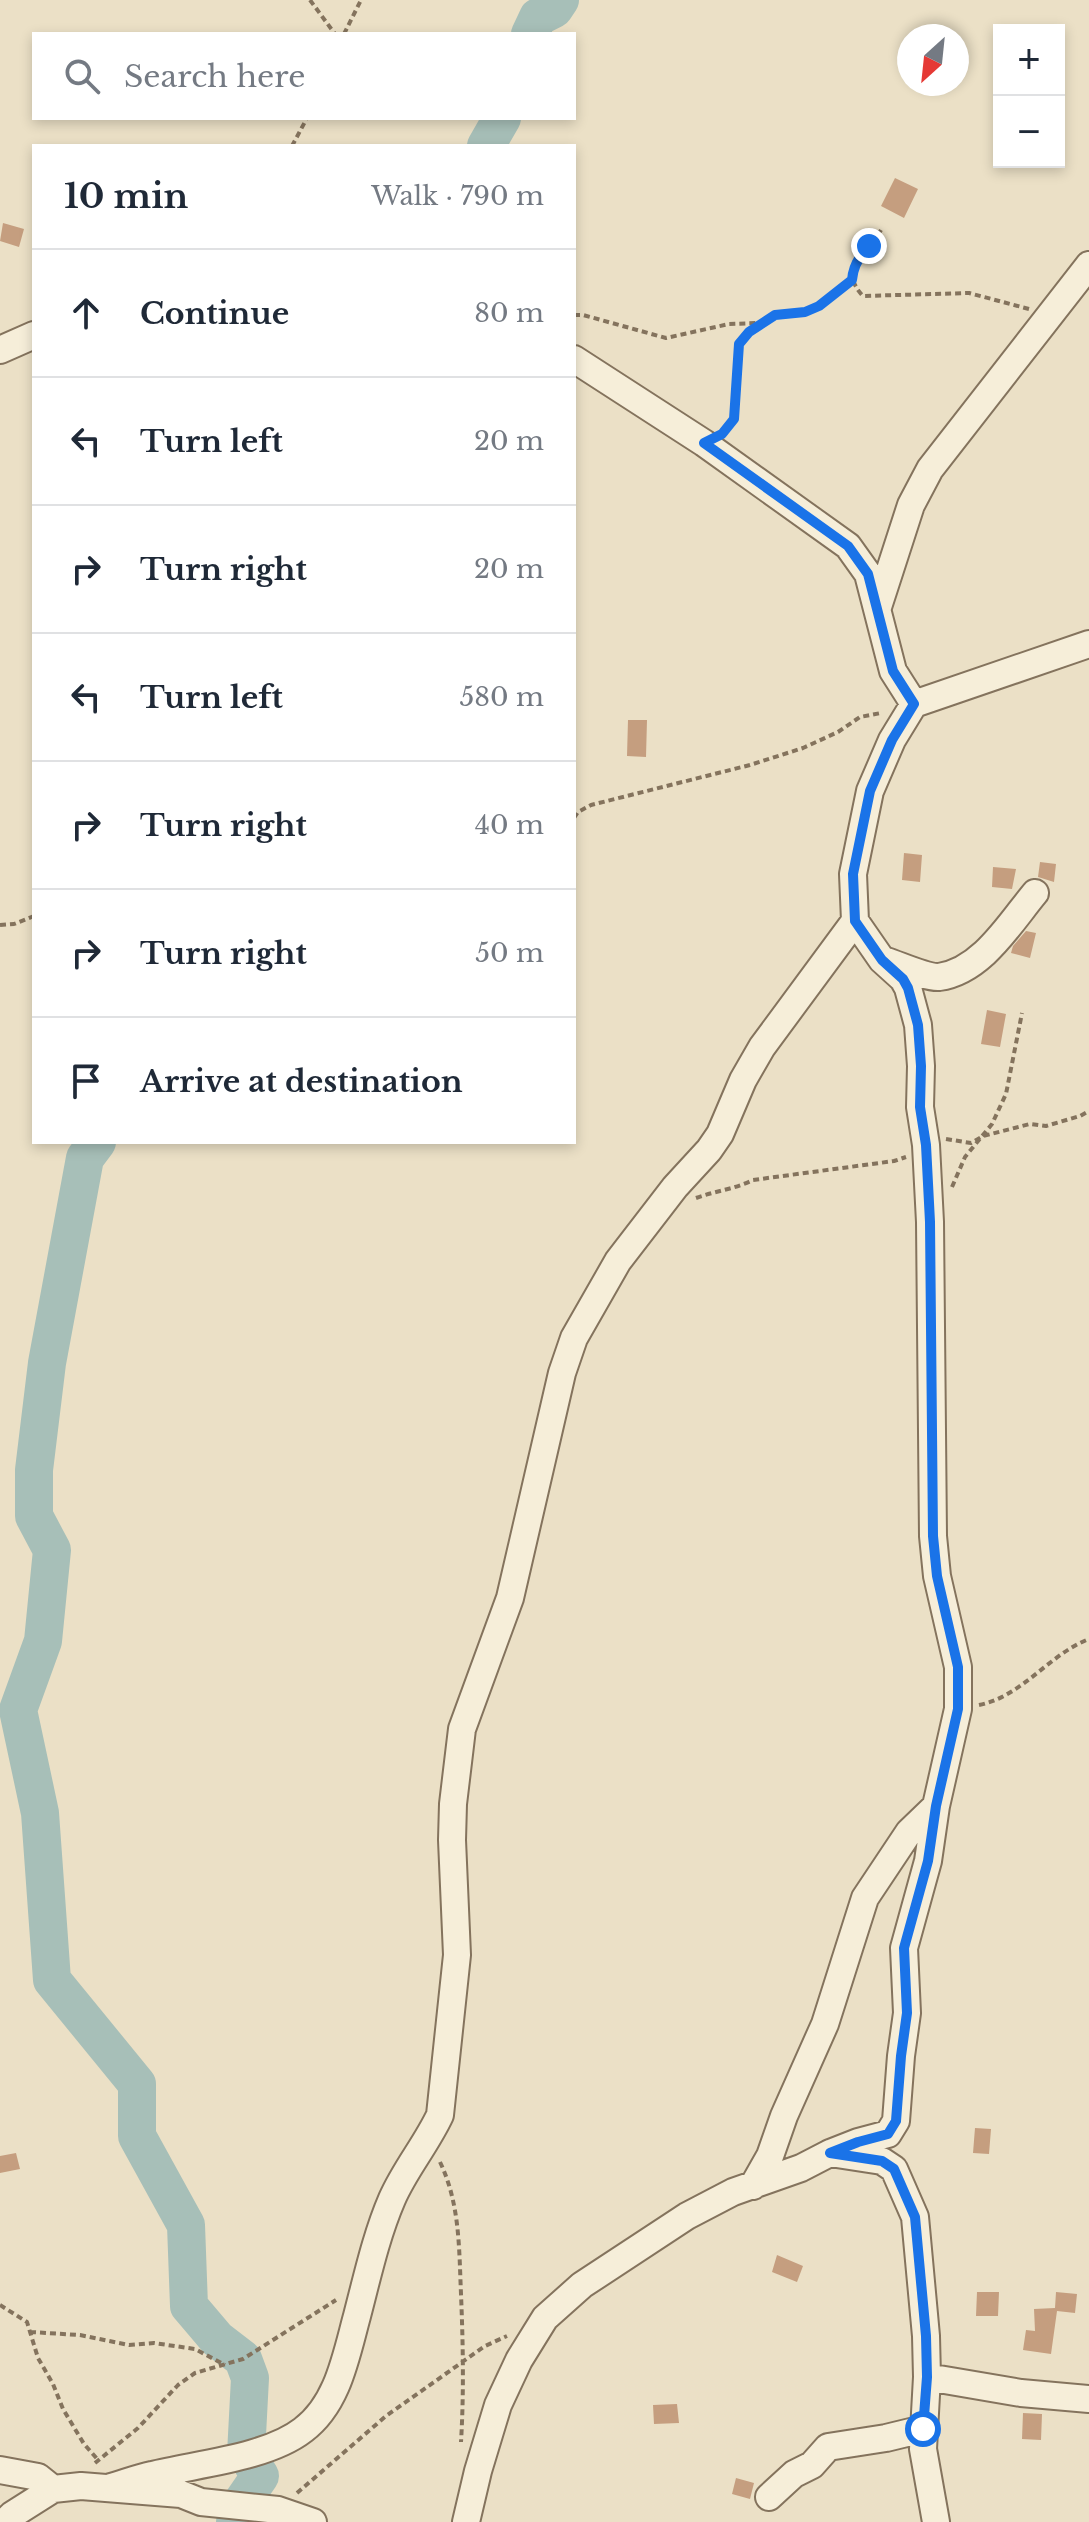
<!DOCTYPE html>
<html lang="en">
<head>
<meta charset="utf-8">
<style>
  body { margin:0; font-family:"Libre Baskerville",serif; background:#f2f2f3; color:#1f2937 }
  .controls { position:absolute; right:24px; top:24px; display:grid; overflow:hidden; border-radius:0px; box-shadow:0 4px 12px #0003 }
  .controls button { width:72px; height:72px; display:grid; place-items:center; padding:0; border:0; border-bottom:2px solid #e0e1e3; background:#fff; color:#1f2937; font:40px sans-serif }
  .compass { position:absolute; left:897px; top:24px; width:72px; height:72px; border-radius:50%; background:#fff; box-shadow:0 4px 12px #0003; rotate:207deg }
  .stop { position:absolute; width:24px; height:24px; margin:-18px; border:6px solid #1a73e8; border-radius:50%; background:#fff }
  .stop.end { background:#1a73e8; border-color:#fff; box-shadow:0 2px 8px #0008 }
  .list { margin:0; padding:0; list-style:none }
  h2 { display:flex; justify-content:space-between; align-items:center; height:104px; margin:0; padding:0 32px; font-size:34px }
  h2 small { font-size:26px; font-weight:400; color:#747a83 }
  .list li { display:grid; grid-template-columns:52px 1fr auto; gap:24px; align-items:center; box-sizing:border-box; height:128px; padding:0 32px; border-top:2px solid #e0e1e3 }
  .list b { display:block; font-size:30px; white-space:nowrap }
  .list em { font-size:26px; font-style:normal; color:#747a83 }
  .icon { flex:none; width:44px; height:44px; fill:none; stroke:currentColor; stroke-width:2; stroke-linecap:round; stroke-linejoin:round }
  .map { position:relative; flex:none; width:1089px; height:2522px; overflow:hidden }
  .search { position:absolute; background:#fff; box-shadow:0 4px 12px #0003; left:32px; top:32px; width:544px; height:88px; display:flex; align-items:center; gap:20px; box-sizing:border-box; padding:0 28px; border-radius:0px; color:#747a83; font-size:30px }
  .panel { position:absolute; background:#fff; box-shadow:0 4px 12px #0003; left:32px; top:144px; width:544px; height:1000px; border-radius:0px }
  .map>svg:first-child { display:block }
</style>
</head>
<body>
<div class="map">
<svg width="1089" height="2522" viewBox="0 0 1089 2522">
  <rect width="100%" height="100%" fill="#ebe0c6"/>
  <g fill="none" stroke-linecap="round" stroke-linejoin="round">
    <path stroke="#a7bfb8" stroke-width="38" d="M530,34L538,17L554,9L560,0
      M486,146L502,118
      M97,1142L85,1158L47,1363L34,1470V1516L52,1550L43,1641L18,1710L40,1813L52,1980L137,2084V2136L186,2225L189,2306L217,2339L243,2359L250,2378L246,2454L260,2476L240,2505L235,2522"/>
  </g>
  <path fill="#c59e7f" d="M895,178L918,189L904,218L881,206Z
    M3,223L24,229L19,247L0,241Z
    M628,720H647L646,757L627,756Z
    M904,853L922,855L920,882L902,880Z
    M1040,862L1056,864L1054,882L1038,877Z
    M993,867L1016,869L1012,889L992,887Z
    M1026,931L1036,933L1030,958L1011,953L1013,946Z
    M987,1010L1006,1014L1000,1047L981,1044Z
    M975,2128L991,2129L989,2154L973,2153Z
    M16,2153L20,2169L0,2173V2156Z
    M777,2255L803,2266L797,2282L772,2272Z
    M977,2292H999L998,2316H976Z
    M1056,2292L1077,2294L1075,2313L1057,2311L1051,2354L1023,2350L1026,2330L1035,2331L1034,2309L1055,2308Z
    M677,2404L679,2423L654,2424L653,2405Z
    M1023,2413L1042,2414L1041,2440L1022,2439Z
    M736,2478L754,2483L750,2499L732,2494Z"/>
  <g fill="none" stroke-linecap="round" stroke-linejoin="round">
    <g stroke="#84735d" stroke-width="30">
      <path id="minor" d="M0,350L34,335
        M574,359L704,443L848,546L868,574L893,671L914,704
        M878,607L911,505L930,469L1089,265
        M886,961C899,965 927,978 939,977C982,971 1010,923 1035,893
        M830,2153L858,2142L888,2134L896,2121L901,2056L907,2013L904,1948L928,1861L936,1806L958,1709V1667L937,1576L933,1536L930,1222L926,1145L920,1107L921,1066L918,1025L908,988L903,979L882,960L855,921
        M753,2186L770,2156L784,2116L825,2024L865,1898L909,1832L936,1806
        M927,2377L1021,2393L1089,2399
        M0,2470L38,2477L53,2489
        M111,2487C125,2483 138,2478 152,2475C196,2464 267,2458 303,2430C338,2404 346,2356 357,2316C367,2278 376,2236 392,2199C405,2169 426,2145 440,2115L457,1955L452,1840L453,1804L462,1729L510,1598L562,1373L574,1338L618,1261L675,1187L709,1150L720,1134L743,1080L762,1047L855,921L853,874L870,791L892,740L914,704L1089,644
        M769,2497L794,2474L812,2465L828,2447L886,2438L923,2429
        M5,2522L12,2515L53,2489L81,2486L181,2494L201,2502L278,2510L313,2522
        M466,2522L478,2471L498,2405L519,2360L545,2318L582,2285L687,2216L733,2192L801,2168L830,2153L882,2161L894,2169L915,2217L926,2336L927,2377L923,2449L936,2522"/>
    </g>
    <path stroke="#84735d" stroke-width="4" stroke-dasharray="6 4" stroke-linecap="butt" d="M310,0L335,34
      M344,34L361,0
      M292,146L307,118
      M881,230C867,253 837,269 863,296L969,293L1029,309
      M574,315H583L666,338L729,324L758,323
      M724,431L734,419L739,344L749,332L775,315L805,312L819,306L852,280
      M574,818L578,812L591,805L750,765L803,748L838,732L860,717L881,713
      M0,925L14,924L34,916
      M946,1139L971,1143L983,1136L1030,1124L1046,1126L1080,1116L1089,1111
      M952,1187L965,1157L992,1124L1006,1094L1022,1013
      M696,1198C715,1191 735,1189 753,1180L894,1161L906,1157
      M979,1705C1023,1696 1048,1655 1089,1639
      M440,2162C460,2204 459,2248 461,2294C463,2343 464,2392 461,2442
      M0,2305L27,2322L38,2358L53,2384L63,2409L84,2444L99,2461
      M30,2332L80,2335L129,2345L154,2343L195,2349L225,2365
      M95,2463L138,2428L178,2385L195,2373L243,2359L336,2300
      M297,2493L386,2416L485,2346L507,2336"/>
    <use href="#minor" stroke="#f6eed9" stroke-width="26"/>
  </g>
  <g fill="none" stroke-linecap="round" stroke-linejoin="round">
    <path stroke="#1a73e8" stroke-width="10" d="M869,246C860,255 853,266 852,280L819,306L805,312L775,315L749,332L739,344L734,419L722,434L704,443L848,546L868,574L893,671L914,704L892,740L870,791L853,874L855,921L882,960L903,979L908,988L918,1025L921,1066L920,1107L926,1145L930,1222L933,1536L937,1576L958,1667V1709L936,1806L928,1861L904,1948L907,2013L901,2056L896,2121L888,2134L858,2142L830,2153L882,2161L894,2169L915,2217L926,2336L927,2377L923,2429"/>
  </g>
</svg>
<div class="controls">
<button>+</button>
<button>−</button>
</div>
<svg class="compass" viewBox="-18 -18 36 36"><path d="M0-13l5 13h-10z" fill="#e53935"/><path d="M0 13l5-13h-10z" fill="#747a83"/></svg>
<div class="stop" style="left:923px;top:2429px"></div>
<div class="stop end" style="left:869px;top:246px"></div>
<div class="search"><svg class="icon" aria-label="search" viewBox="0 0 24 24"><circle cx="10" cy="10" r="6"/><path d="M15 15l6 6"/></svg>Search here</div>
<section class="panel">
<h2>10 min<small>Walk · 790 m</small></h2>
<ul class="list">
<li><svg class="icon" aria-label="ahead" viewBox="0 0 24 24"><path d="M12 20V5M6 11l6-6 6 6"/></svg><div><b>Continue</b></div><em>80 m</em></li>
<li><svg class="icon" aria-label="left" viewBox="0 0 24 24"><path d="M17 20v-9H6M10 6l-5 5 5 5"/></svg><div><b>Turn left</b></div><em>20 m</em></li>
<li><svg class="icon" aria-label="right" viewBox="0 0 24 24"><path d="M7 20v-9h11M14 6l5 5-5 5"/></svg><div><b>Turn right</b></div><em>20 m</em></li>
<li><svg class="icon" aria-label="left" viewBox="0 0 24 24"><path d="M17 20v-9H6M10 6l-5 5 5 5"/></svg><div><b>Turn left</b></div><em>580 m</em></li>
<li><svg class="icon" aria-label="right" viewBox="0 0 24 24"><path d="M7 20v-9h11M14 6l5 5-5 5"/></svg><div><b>Turn right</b></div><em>40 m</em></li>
<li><svg class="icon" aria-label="right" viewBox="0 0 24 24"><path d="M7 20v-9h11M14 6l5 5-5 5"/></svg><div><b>Turn right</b></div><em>50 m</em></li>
<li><svg class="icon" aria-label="arrive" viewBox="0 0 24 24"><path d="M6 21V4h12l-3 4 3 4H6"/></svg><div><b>Arrive at destination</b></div></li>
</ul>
</section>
</div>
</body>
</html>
